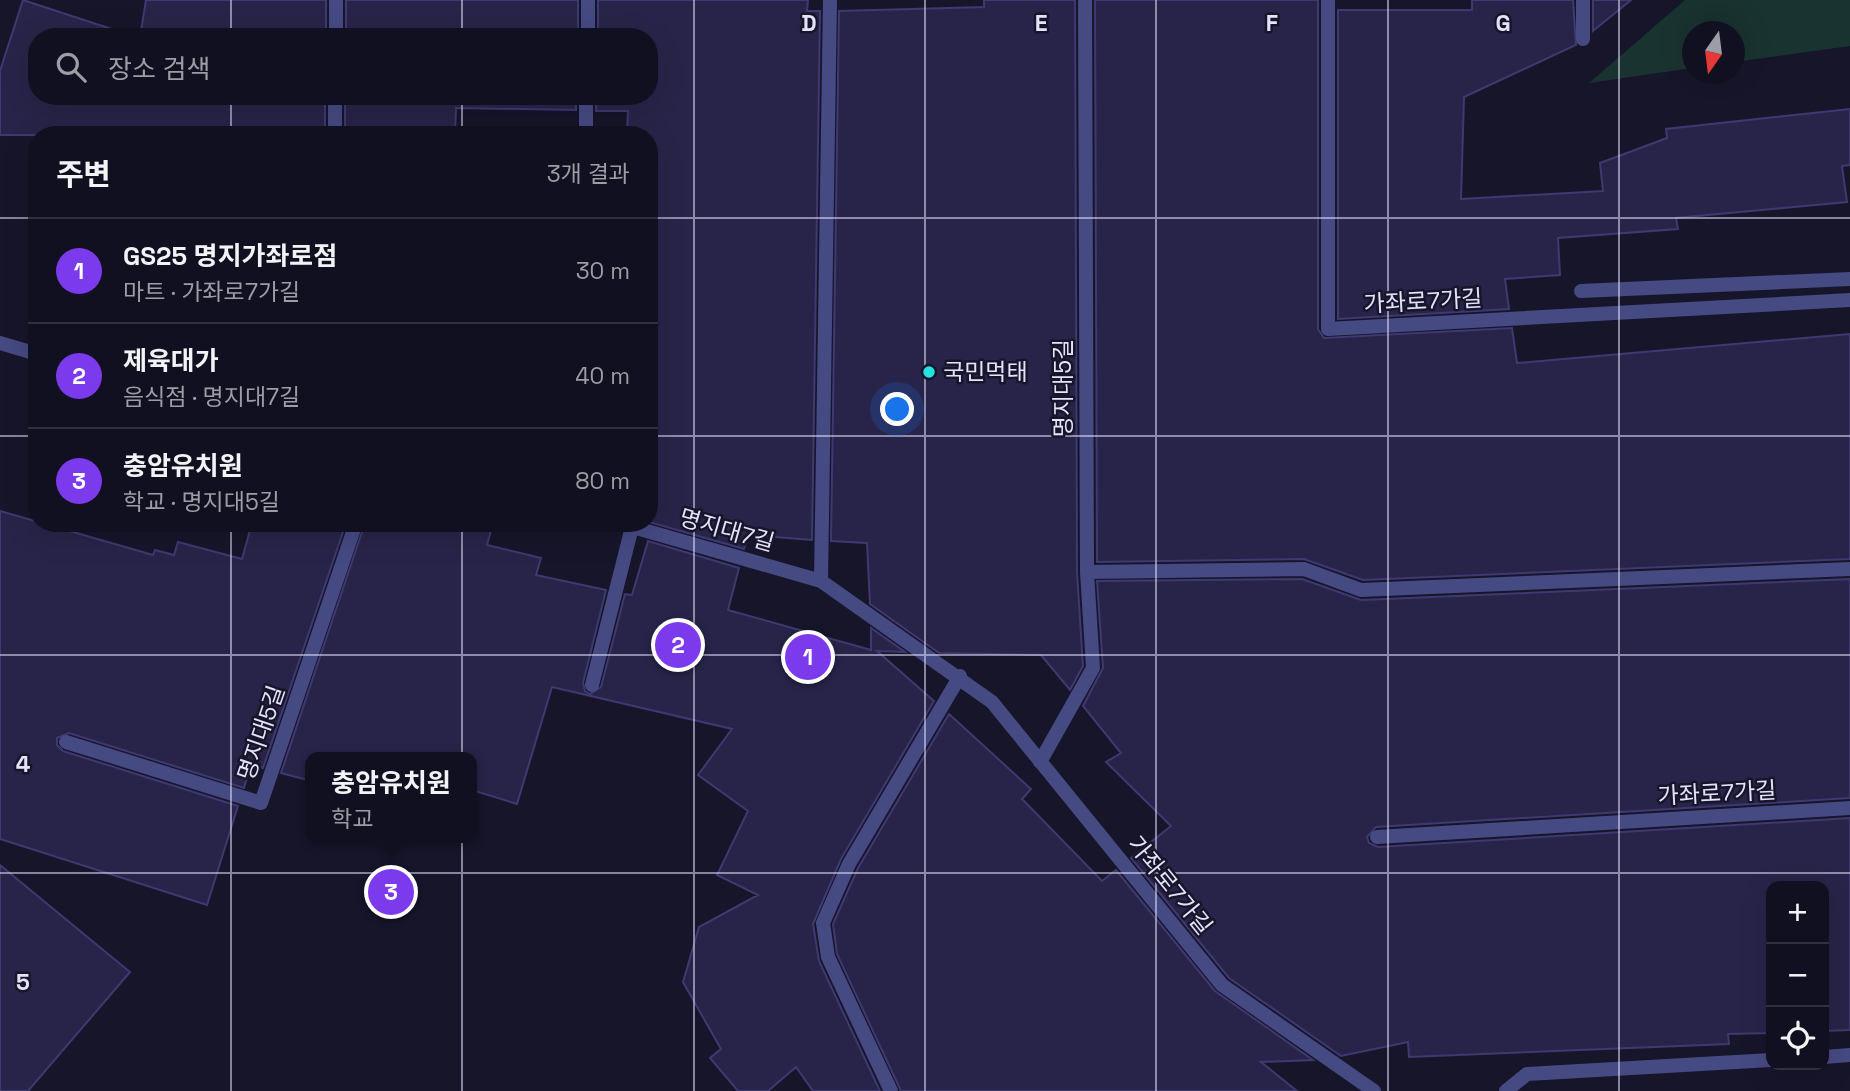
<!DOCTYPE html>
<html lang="ko">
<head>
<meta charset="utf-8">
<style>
  body { margin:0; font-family:"Space Grotesk","Noto Sans KR",sans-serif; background:#1a1929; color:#f1f3f6 }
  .controls { position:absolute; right:21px; bottom:21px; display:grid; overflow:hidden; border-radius:14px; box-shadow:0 7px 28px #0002 }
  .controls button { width:63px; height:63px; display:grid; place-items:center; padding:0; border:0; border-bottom:2px solid #30303e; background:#111020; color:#f1f3f6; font:35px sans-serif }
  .compass { position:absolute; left:1682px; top:21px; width:63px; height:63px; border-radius:50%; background:#111020; box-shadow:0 7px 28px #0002; rotate:194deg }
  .you { position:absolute; left:898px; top:410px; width:24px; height:24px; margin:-18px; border:5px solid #fff; border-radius:50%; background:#1a73e8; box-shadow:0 0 0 10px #1a73e833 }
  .badge { display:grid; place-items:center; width:46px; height:46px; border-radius:50%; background:#7c3aed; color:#fff; font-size:23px; font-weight:700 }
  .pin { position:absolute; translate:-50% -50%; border:4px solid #fff; box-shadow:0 2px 7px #0006 }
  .popup { position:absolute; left:305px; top:752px; width:172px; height:91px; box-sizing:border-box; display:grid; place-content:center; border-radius:14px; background:#111020; filter:drop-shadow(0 2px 5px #0005); font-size:23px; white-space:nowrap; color:#9c9da5 }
  .popup b { font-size:26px; color:#f1f3f6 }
  .popup::after { content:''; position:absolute; left:50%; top:100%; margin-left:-14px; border:14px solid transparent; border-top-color:#111020 }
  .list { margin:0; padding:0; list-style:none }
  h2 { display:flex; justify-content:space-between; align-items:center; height:91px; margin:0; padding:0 28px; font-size:30px }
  h2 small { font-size:23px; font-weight:400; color:#9c9da5 }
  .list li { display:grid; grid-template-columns:46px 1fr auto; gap:21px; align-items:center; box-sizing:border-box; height:105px; padding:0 28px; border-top:2px solid #30303e }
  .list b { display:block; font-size:26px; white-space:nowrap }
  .list p { margin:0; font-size:23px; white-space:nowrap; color:#9c9da5 }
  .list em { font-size:23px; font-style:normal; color:#9c9da5 }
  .icon { flex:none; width:38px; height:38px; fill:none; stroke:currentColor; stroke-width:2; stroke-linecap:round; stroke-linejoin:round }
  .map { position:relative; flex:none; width:1850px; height:1091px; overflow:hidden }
  .search { position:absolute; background:#111020; box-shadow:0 7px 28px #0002; left:28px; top:28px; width:630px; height:77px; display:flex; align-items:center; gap:18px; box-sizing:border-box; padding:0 24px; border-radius:28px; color:#9c9da5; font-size:26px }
  .panel { position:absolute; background:#111020; box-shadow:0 7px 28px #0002; left:28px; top:126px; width:630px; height:406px; border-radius:28px }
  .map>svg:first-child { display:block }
</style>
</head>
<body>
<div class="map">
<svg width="1850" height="1091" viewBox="0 0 1850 1091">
  <rect width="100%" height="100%" fill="#17152a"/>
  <path fill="#193330" d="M1685,0H1850V46L1735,62L1734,32H1692V68L1589,83Z"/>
  <path fill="#282449" stroke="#3f3971" stroke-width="2" d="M23,0L136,37H37V96H325V135H123L78,131L76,135H0V71Z
    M146,0H326V37H140Z
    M346,0H578V37H346Z
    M598,0H808L807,11H820L812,540L748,535L744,549L649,522V135H627L628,111H596V96H649V37H598Z
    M984,0H1075L1077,572L1083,666L1070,690L1041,655L939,653L870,604L867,543L831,541L839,11L984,7Z
    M1095,0H1318V329L1324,338L1512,328L1517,363L1850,334V559L1363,580L1304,559L1097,562Z
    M1472,0H1573L1576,45L1464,97L1461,199L1603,191L1600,163L1667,138L1666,129L1850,109V165L1842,166L1847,202L1676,218L1678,229L1558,238L1560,275L1505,279L1509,309L1338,319V10H1472Z
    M1593,0H1631L1593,31Z
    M345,96H576V110L456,108L455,135H345Z
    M0,511L153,555L155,550L174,555L178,542L242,559L252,523H346L263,768L255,766L252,775L248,774L244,788L69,733L57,738V745L63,751L238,806L207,905L0,839Z
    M365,523H493L487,545L541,558L536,575L606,590L583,683L585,691L590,694L601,687L625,594L632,595L648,541L739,568L728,610L871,650V628L905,652L877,651L934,701L841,859L813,924L819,961L880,1091H813L796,1067L768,1091H738L710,1058L721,1049L683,982L699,927L758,895L717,875L748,811L698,775L732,729L552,687L517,804L472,790V757H311V781L281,773Z
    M1302,579L1361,600L1850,579V798L1376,827L1367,837L1369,843L1378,847L1850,818V1030L1824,1031V886H1771V1033L1728,1034L1729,1044L1409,1057L1408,1042L1341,1056L1229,978L1131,858L1171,826L1106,762L1121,753L1083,706L1103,668L1097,581Z
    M949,714L1031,789L1022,799L1102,881L1116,870L1215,991L1313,1060L1261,1062L1297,1091H901L837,954L833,924L858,868Z
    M0,865L130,972L28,1091H0Z"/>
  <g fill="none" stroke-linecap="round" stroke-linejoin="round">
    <path stroke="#464a83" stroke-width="14" d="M1328,0V329L1850,300
      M336,37V0
      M588,37V0
      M1583,39V0
      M335,135V96
      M586,135V96
      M1581,291L1850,279
      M0,343L37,354
      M619,523L821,581L992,702L1222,985L1374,1091
      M1087,572L1304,569L1361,590L1850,569
      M821,581L830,0
      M592,685L632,527
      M66,742L261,803L356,523
      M1040,762L1093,668L1087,572L1085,0
      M1377,837L1850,808
      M1824,1057L1850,1055
      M891,1091L828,957L823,923L849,864L960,676
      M1506,1091L1527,1074L1771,1060"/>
  </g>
  <path fill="none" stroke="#e3e2fb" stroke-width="2" stroke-opacity="0.55" d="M231,0V37M462,0V37M694,0V1091M925,0V1091M1156,0V1091M1388,0V1091M1619,0V1091M231,96V135M462,96V135M0,218H37M649,218H1850M0,436H37M649,436H1850M231,523V1091M462,523V1091M0,655H1850M0,873H1850"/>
  <circle fill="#27e0e2" stroke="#17152a" stroke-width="2.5" cx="929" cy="372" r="7"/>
  <g text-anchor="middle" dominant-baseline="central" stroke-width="5" stroke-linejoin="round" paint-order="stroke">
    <g font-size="23" fill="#e3e2fb" stroke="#17152a">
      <text transform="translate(1423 301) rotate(-3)">가좌로7가길</text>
      <text transform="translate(1063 388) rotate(-90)">명지대5길</text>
      <text transform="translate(727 530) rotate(16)">명지대7길</text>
      <text transform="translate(261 733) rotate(-71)">명지대5길</text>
      <text transform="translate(1717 793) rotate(-3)">가좌로7가길</text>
      <text transform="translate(1170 885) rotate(51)">가좌로7가길</text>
    </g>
    <g font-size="23" fill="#e3e2fb" stroke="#17152a" text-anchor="start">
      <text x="943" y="372">국민먹태</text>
    </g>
  </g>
  <g font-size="23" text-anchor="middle" font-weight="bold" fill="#e3e2fb" stroke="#17152a" stroke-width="5" stroke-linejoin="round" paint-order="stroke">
    <text x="809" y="31">D</text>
    <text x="1041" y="31">E</text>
    <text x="1272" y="31">F</text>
    <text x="1503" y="31">G</text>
    <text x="23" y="772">4</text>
    <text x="23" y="990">5</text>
  </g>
</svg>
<div class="controls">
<button>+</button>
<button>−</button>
<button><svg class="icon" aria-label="locate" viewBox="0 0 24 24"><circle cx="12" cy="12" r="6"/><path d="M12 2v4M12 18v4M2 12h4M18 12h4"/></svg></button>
</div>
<svg class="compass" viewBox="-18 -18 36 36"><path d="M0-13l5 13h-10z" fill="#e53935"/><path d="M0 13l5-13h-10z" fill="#9c9da5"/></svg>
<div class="you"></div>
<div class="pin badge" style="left:808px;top:657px">1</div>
<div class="pin badge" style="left:678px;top:645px">2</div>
<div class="pin badge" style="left:391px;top:892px">3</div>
<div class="popup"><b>충암유치원</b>학교</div>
<div class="search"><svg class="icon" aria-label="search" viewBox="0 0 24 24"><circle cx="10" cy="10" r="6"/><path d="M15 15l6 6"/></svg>장소 검색</div>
<section class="panel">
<h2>주변<small>3개 결과</small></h2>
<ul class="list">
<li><span class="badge">1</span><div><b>GS25 명지가좌로점</b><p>마트 · 가좌로7가길</p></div><em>30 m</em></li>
<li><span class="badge">2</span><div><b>제육대가</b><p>음식점 · 명지대7길</p></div><em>40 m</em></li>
<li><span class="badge">3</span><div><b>충암유치원</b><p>학교 · 명지대5길</p></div><em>80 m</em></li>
</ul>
</section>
</div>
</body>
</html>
